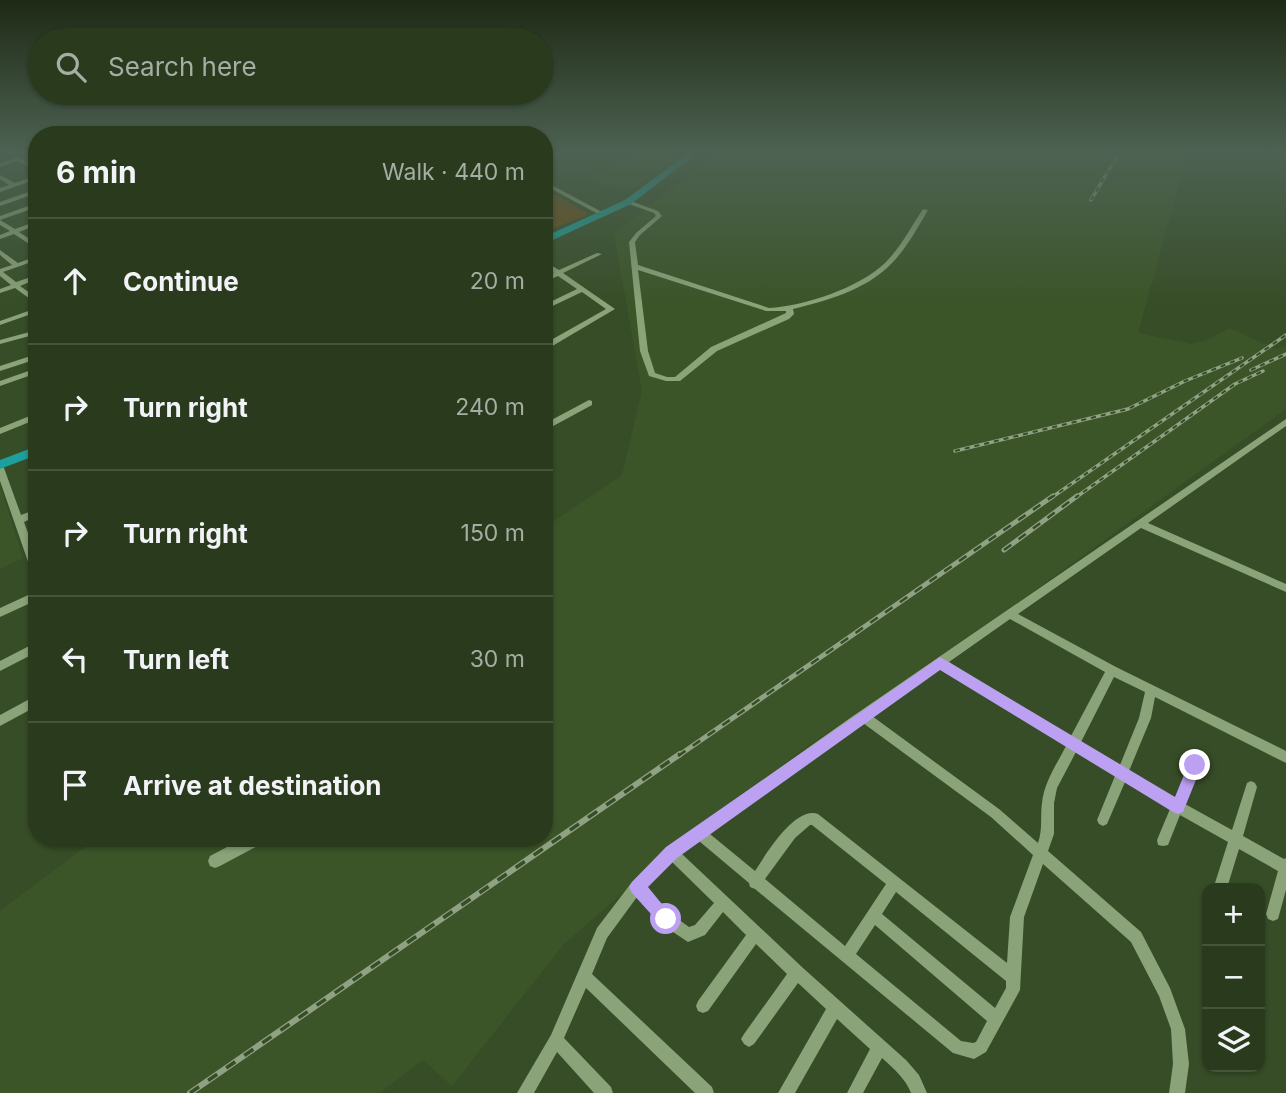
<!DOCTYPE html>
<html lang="en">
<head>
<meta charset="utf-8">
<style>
  body { margin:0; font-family:Inter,sans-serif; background:#314126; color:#f1f3f6 }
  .controls { position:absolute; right:21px; bottom:21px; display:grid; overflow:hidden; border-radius:14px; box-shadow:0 2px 5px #0004 }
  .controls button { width:63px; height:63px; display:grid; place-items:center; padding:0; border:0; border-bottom:2px solid #45543b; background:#293a1d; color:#f1f3f6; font:35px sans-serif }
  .stop { position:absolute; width:21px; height:21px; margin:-16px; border:5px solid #bca0f2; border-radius:50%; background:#fff }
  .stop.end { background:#bca0f2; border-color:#fff; box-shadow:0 2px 7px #0008 }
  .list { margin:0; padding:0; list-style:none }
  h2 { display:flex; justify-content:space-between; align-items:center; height:91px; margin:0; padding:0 28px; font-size:30px }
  h2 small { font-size:23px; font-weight:400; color:#a5ada4 }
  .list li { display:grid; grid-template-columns:46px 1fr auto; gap:21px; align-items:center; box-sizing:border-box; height:126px; padding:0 28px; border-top:2px solid #45543b }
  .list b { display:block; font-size:26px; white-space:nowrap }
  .list em { font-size:23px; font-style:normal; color:#a5ada4 }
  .icon { flex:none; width:38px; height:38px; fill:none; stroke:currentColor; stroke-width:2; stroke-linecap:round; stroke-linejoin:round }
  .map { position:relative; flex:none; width:1286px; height:1093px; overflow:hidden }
  .search { position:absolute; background:#293a1d; box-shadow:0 2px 5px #0004; left:28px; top:28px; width:525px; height:77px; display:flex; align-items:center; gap:18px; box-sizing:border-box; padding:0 24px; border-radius:38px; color:#a5ada4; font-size:26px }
  .panel { position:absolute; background:#293a1d; box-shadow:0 2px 5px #0004; left:28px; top:126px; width:525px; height:721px; border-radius:28px }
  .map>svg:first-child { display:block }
</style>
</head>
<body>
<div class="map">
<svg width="1286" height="1093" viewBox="0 0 1286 1093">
  <rect width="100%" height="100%" fill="#374d27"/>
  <path fill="#3b5528" d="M631,151H684L630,191L589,180Z
    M718,151H1188L1138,333L1191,344L1207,340L1229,328L1276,349L1286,346V409L1023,599L803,749L612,902L563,945L452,1086L423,1060L380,1093H0V911L97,838H544V528L622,475L642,391L614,234Z
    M0,485L23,558L0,569Z"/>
  <path fill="#6c4913" d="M550,192L589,214L544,232V194Z"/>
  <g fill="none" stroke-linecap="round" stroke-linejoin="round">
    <path fill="#8aa379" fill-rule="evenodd" d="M0,151H6L0,154Z
      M1076,151H1083L1080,153Z
      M18,157L37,167V171L18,161L0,167V163Z
      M0,175L15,183L37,175V179L0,192V188L9,185L0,179Z
      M544,181L602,212L603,213L598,214L544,185Z
      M37,189V193L0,206V202Z
      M628,200L658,211L662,216L640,235L635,242L638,265L769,308C804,306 859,288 885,263C901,247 911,227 923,209L928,210C917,229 906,249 891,264C866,290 826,301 793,309L794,314L789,319L717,351L680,381H666L649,376L640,351L629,242L636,233L656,216L654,213L626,203V201ZM638,270L766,311H786V313L711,347L675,377H667L655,373L648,351Z
      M37,203V207L0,220V216Z
      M0,220L15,229L37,221V225L19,232L37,244V249L14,234L0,239V235L10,231L0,225Z
      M0,250L18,263L37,256V260L3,272L16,282L37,275V279L20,286L37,298V304L15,288L0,293V289L11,285L0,276V269L12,265L0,255Z
      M597,253L602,254L563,273L615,309L549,348H544V344L606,309L582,292L544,310V305L577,289L558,276L544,282V277L554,273L544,266V261L559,270Z
      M37,308V312L0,325V321Z
      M37,330V334L0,344V340Z
      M37,354V359L0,371V366Z
      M37,368V373L0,386V381Z
      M589,400L592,401V405L544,431V424Z
      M37,413V419L0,434V428Z
      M1286,419V426L1148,523L1286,584V592L1141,528L1018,614L1116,667L1286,751V763L1155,697L1151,718L1129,771L1175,798L1191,761L1195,759L1199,761L1201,765L1185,804L1232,830L1247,783L1251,781L1255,783L1257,787L1243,836L1284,859L1286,858V890L1278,919L1273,921L1268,919L1266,914L1278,871L1239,849L1227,888H1217L1215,883L1228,842L1180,815L1168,845L1163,846L1158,845L1157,840L1170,809L1125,782L1107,824L1103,826L1099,824L1097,820L1115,776L1076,752L1057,788L1054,803V834L1048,851L1141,932L1170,988L1185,1029L1189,1064L1185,1093H1169L1173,1064L1171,1029L1159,996L1131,942L1043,864L1024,917L1020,990L986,1052L974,1059L953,1053L755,889L750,887L749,883L699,841L682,854L803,968L906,1060L919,1075L927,1093H911C906,1079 893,1068 882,1058L863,1093H847L870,1049L837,1019L795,1093H778L826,1009L798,983L754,1044L749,1047L744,1044L741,1039L744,1034L787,974L756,944L708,1011L703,1013L698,1011L696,1006L698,1001L746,935L723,912L705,935L688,942L661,924L637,897L607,938L592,974L712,1087L714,1093H695L586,988L564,1038L611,1087L613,1093H594L557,1052L534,1093H517L551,1035L597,928L632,882L667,848L850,718ZM1010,619L1105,672L1071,736L949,662ZM940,669L1066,746C1057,764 1044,782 1042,803C1040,817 1043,829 1038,843L999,809L872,716ZM1114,677L1145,692L1139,718L1120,765L1081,742ZM863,723L991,817L1033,855L1010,917L1007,963L818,814C795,806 766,854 755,871L710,834ZM810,825H812L886,884L845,946L765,879L795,838ZM672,862L714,903L695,925L689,927L671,914L646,887ZM896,892L1006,981V988L995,1008L882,914ZM875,925L987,1021L976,1042L973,1043L961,1041L856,954Z
      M0,465L4,468L21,515L37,509V516L24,522L37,558V577L33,576L32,573L0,481Z
      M37,591V600L0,617V608Z
      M37,642V652L0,671V661Z
      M37,695V706L0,726V715Z
      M244,838H264L263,843L220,866L215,868L210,866L208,861L210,856Z"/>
    <path fill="#1c9f9d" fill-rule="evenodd" d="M691,151H700L631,204L544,244V237L625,200Z
      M37,446V455L0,469V460Z"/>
    <g stroke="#90a184" stroke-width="3.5">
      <path id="rail-far2" d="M1279,151L1286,157
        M1091,200L1120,151
        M1251,370L1286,354
        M955,451L1128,409L1185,381L1242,358
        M1051,498L1286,335
        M1075,498L1235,384L1263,371"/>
    </g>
    <g stroke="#90a184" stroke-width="5">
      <path id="rail-far1" d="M1004,550L1077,496
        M678,756L1053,496"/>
    </g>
    <g stroke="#90a184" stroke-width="6">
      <path id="rail" d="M190,1093L680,754"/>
    </g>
    <use href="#rail-far2" stroke="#374d27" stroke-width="2" stroke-dasharray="5" stroke-linecap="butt"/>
    <use href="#rail-far1" stroke="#374d27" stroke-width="2.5" stroke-dasharray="9" stroke-linecap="butt"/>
    <use href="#rail" stroke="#374d27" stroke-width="3.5" stroke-dasharray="11" stroke-linecap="butt"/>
  </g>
  <linearGradient id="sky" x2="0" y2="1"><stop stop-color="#1e2a15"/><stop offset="0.5" stop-color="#4d6252"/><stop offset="1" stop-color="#4d6252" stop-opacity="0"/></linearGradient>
  <rect width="1286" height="304" fill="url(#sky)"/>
  <path fill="#bca0f2" d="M940,657L1175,797L1190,760H1200L1202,765L1183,812L1178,814L1173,812L940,670L677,858L648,887L674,919L671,924L666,927L660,924L632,893L629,887L632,882L666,847Z"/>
</svg>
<div class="controls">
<button>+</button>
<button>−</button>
<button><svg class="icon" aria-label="layers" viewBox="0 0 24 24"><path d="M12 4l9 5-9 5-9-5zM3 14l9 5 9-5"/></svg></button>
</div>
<div class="stop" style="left:666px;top:919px"></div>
<div class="stop end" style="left:1195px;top:765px"></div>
<div class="search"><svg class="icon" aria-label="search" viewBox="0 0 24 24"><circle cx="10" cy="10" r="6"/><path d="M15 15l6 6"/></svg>Search here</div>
<section class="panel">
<h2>6 min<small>Walk · 440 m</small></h2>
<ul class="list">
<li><svg class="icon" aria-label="ahead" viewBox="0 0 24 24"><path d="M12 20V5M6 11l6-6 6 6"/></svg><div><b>Continue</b></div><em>20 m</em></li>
<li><svg class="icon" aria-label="right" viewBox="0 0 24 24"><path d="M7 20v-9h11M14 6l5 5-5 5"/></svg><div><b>Turn right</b></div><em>240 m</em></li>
<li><svg class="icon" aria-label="right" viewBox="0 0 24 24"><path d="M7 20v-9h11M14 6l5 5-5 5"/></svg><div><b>Turn right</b></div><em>150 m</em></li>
<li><svg class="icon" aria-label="left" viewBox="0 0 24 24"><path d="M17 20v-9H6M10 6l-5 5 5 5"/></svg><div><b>Turn left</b></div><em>30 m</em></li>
<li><svg class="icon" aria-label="arrive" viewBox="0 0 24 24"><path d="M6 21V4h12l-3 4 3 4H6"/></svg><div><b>Arrive at destination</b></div></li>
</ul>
</section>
</div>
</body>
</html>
